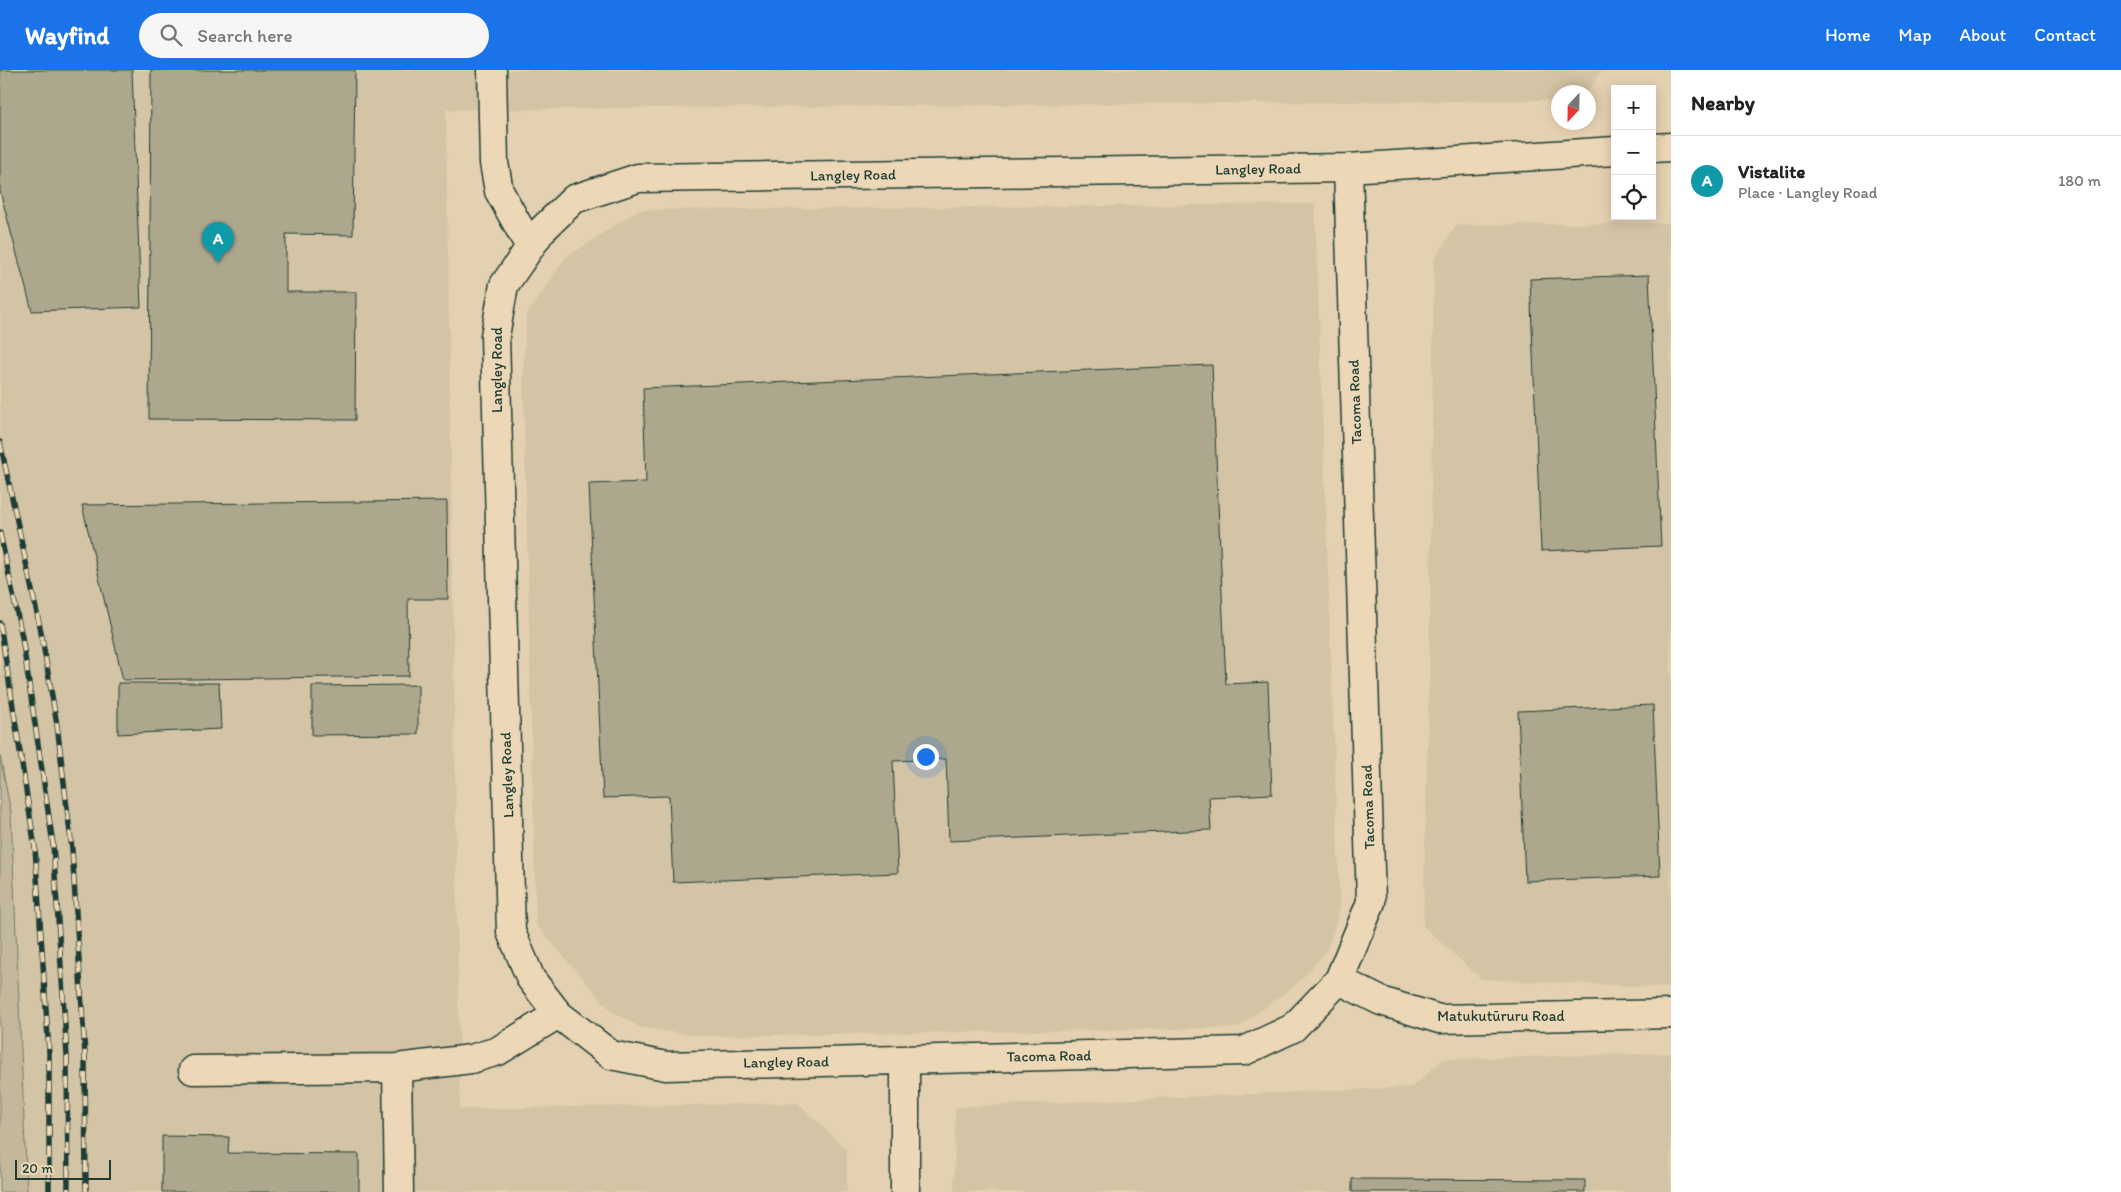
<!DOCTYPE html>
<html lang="en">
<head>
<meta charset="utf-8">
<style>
  body { margin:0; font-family:Itim,sans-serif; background:#f6f6f6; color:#222 }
  .controls { position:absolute; right:15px; top:15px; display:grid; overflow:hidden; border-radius:0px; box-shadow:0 2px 12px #0003 }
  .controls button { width:45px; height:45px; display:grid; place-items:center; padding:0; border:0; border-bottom:1px solid #e0e0e0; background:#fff; color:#222; font:25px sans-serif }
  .compass { position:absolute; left:1551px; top:15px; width:45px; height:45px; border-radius:50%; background:#fff; box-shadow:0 2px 12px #0003; rotate:202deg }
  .scale { position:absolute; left:15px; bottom:12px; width:96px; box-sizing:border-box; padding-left:5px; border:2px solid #1f3d34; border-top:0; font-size:14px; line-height:18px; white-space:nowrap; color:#1f3d34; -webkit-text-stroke:4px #ecd7b6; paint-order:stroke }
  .you { position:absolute; left:925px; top:686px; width:18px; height:18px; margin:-12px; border:4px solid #fff; border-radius:50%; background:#1a73e8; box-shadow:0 0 0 8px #1a73e833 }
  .badge { display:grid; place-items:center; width:32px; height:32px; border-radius:50%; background:#1a73e8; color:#fff; font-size:16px; font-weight:700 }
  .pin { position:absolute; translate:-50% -41px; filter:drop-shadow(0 1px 2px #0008) }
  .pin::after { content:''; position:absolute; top:26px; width:18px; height:15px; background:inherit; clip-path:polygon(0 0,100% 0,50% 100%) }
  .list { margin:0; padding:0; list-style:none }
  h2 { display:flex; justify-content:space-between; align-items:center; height:65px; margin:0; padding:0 20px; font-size:21px }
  h2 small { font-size:16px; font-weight:400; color:#767676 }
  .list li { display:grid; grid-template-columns:32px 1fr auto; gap:15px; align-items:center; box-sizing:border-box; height:90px; padding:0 20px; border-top:1px solid #e0e0e0 }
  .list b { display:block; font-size:19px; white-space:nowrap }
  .list p { margin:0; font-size:16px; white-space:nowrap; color:#767676 }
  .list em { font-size:16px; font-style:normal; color:#767676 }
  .icon { flex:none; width:28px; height:28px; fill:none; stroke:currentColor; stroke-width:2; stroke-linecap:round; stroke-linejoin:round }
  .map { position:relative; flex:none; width:1671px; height:1122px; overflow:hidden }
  header { display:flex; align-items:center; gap:30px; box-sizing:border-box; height:70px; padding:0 25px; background:#1a73e8; color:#fff }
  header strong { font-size:24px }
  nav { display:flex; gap:28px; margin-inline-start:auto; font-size:18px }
  .search { width:350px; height:45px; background:#f6f6f6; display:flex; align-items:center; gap:12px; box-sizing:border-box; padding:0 18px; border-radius:28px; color:#767676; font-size:19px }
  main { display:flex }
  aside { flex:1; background:#fff }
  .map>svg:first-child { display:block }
</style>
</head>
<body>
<header>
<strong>Wayfind</strong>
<div class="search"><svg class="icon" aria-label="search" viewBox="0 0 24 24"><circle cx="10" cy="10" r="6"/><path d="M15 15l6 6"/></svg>Search here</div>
<nav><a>Home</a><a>Map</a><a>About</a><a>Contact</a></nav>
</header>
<main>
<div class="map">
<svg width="1671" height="1122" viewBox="0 0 1671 1122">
  <rect width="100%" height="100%" fill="#e4d1b1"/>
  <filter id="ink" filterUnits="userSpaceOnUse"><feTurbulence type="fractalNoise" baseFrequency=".02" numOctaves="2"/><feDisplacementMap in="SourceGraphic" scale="10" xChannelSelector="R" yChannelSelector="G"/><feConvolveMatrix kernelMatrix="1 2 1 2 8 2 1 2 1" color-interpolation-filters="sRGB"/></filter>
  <g filter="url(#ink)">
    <path fill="#d4c4a6" d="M0,0H1602L1587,22H1558V30L446,40L460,1039L798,1033L847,1080V1122H27L11,743L0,685Z
      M1315,134L1340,838L1327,881L1296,915L1237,958L702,966L641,958L611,941L536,855L523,305L526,246L565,188L638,140Z
      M1671,153V918L1481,909L1423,856L1429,606L1434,190L1456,155Z
      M1671,983V1122H954L955,1037L1412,1017L1443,989Z"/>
    <path fill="#c3b89c" stroke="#717a68" d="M0,685L11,743L27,1122H0Z"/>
    <path fill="#ada78e" stroke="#1f3d34" d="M0,0H132L141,237L32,241L0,121Z
      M151,0H355L353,165L286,164V222H356L355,350L149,349Z
      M1649,205L1661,476L1541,481L1530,209Z
      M1212,295L1226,614L1268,612L1272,724L1209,727L1211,760L949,771L946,689L893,691L898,803L673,812L669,726L603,728L589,414L646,412L643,318Z
      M447,431L448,529H408L409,606L123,610L82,435Z
      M118,613H219L221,659L118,664Z
      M418,615V664L312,665V616Z
      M1653,635L1660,806L1525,811L1518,641Z
      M162,1066L229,1067L228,1083L359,1084V1122H162Z
      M1352,1109L1585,1110V1122H1352Z"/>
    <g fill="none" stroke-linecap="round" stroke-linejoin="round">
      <g stroke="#1f3d34" stroke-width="31">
        <path id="minor" d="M492,0L494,93L499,121L530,177
          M1652,78L1671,77
          M1348,98L1371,832L1339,910L1293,958L1244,981L666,996L611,985L558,944L531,909L511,862L495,266L504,215L542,160L574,129L638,108L1348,98L1615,81
          M1339,910L1381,931L1439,949L1671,944
          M397,998L399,1122
          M193,1000L397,998L471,989L498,981L558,944
          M905,1122V990"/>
      </g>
      <use href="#minor" stroke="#ecd7b6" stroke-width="28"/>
      <g stroke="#1f3d34" stroke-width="5.5">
        <path id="rail" d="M0,372L41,562L57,655L72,779L85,985L86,1122
          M0,463L22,567L53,774L67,986L68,1122
          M0,553L35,778L49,982V1122"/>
      </g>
      <use href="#rail" stroke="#ecd7b6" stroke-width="4" stroke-dasharray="11" stroke-linecap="butt"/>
    </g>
  </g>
  <g text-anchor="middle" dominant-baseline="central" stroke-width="4" stroke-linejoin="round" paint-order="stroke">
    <g font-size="15" fill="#1f3d34" stroke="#ecd7b6">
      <text transform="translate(1258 99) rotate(-1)">Langley Road</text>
      <text transform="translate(853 105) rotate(-1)">Langley Road</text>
      <text transform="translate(497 300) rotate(-90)">Langley Road</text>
      <text transform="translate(1355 332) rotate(-92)">Tacoma Road</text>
      <text transform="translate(507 705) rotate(-92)">Langley Road</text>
      <text transform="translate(1368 737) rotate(-92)">Tacoma Road</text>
      <text x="1501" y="946">Matukutūruru Road</text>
      <text transform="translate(1049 986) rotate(-1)">Tacoma Road</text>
      <text transform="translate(786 992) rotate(-1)">Langley Road</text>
    </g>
  </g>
</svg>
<div class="controls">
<button>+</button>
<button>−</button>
<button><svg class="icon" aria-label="locate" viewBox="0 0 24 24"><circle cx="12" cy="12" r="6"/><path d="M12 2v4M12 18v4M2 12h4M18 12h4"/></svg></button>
</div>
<svg class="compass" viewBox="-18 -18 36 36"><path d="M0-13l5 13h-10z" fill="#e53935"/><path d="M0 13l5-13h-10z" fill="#767676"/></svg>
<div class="scale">20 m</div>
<div class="you"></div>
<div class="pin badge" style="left:218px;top:193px;background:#0f9aa8">A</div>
</div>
<aside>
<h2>Nearby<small></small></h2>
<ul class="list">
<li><span class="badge" style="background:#0f9aa8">A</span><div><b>Vistalite</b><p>Place · Langley Road</p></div><em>180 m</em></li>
</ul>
</aside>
</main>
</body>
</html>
